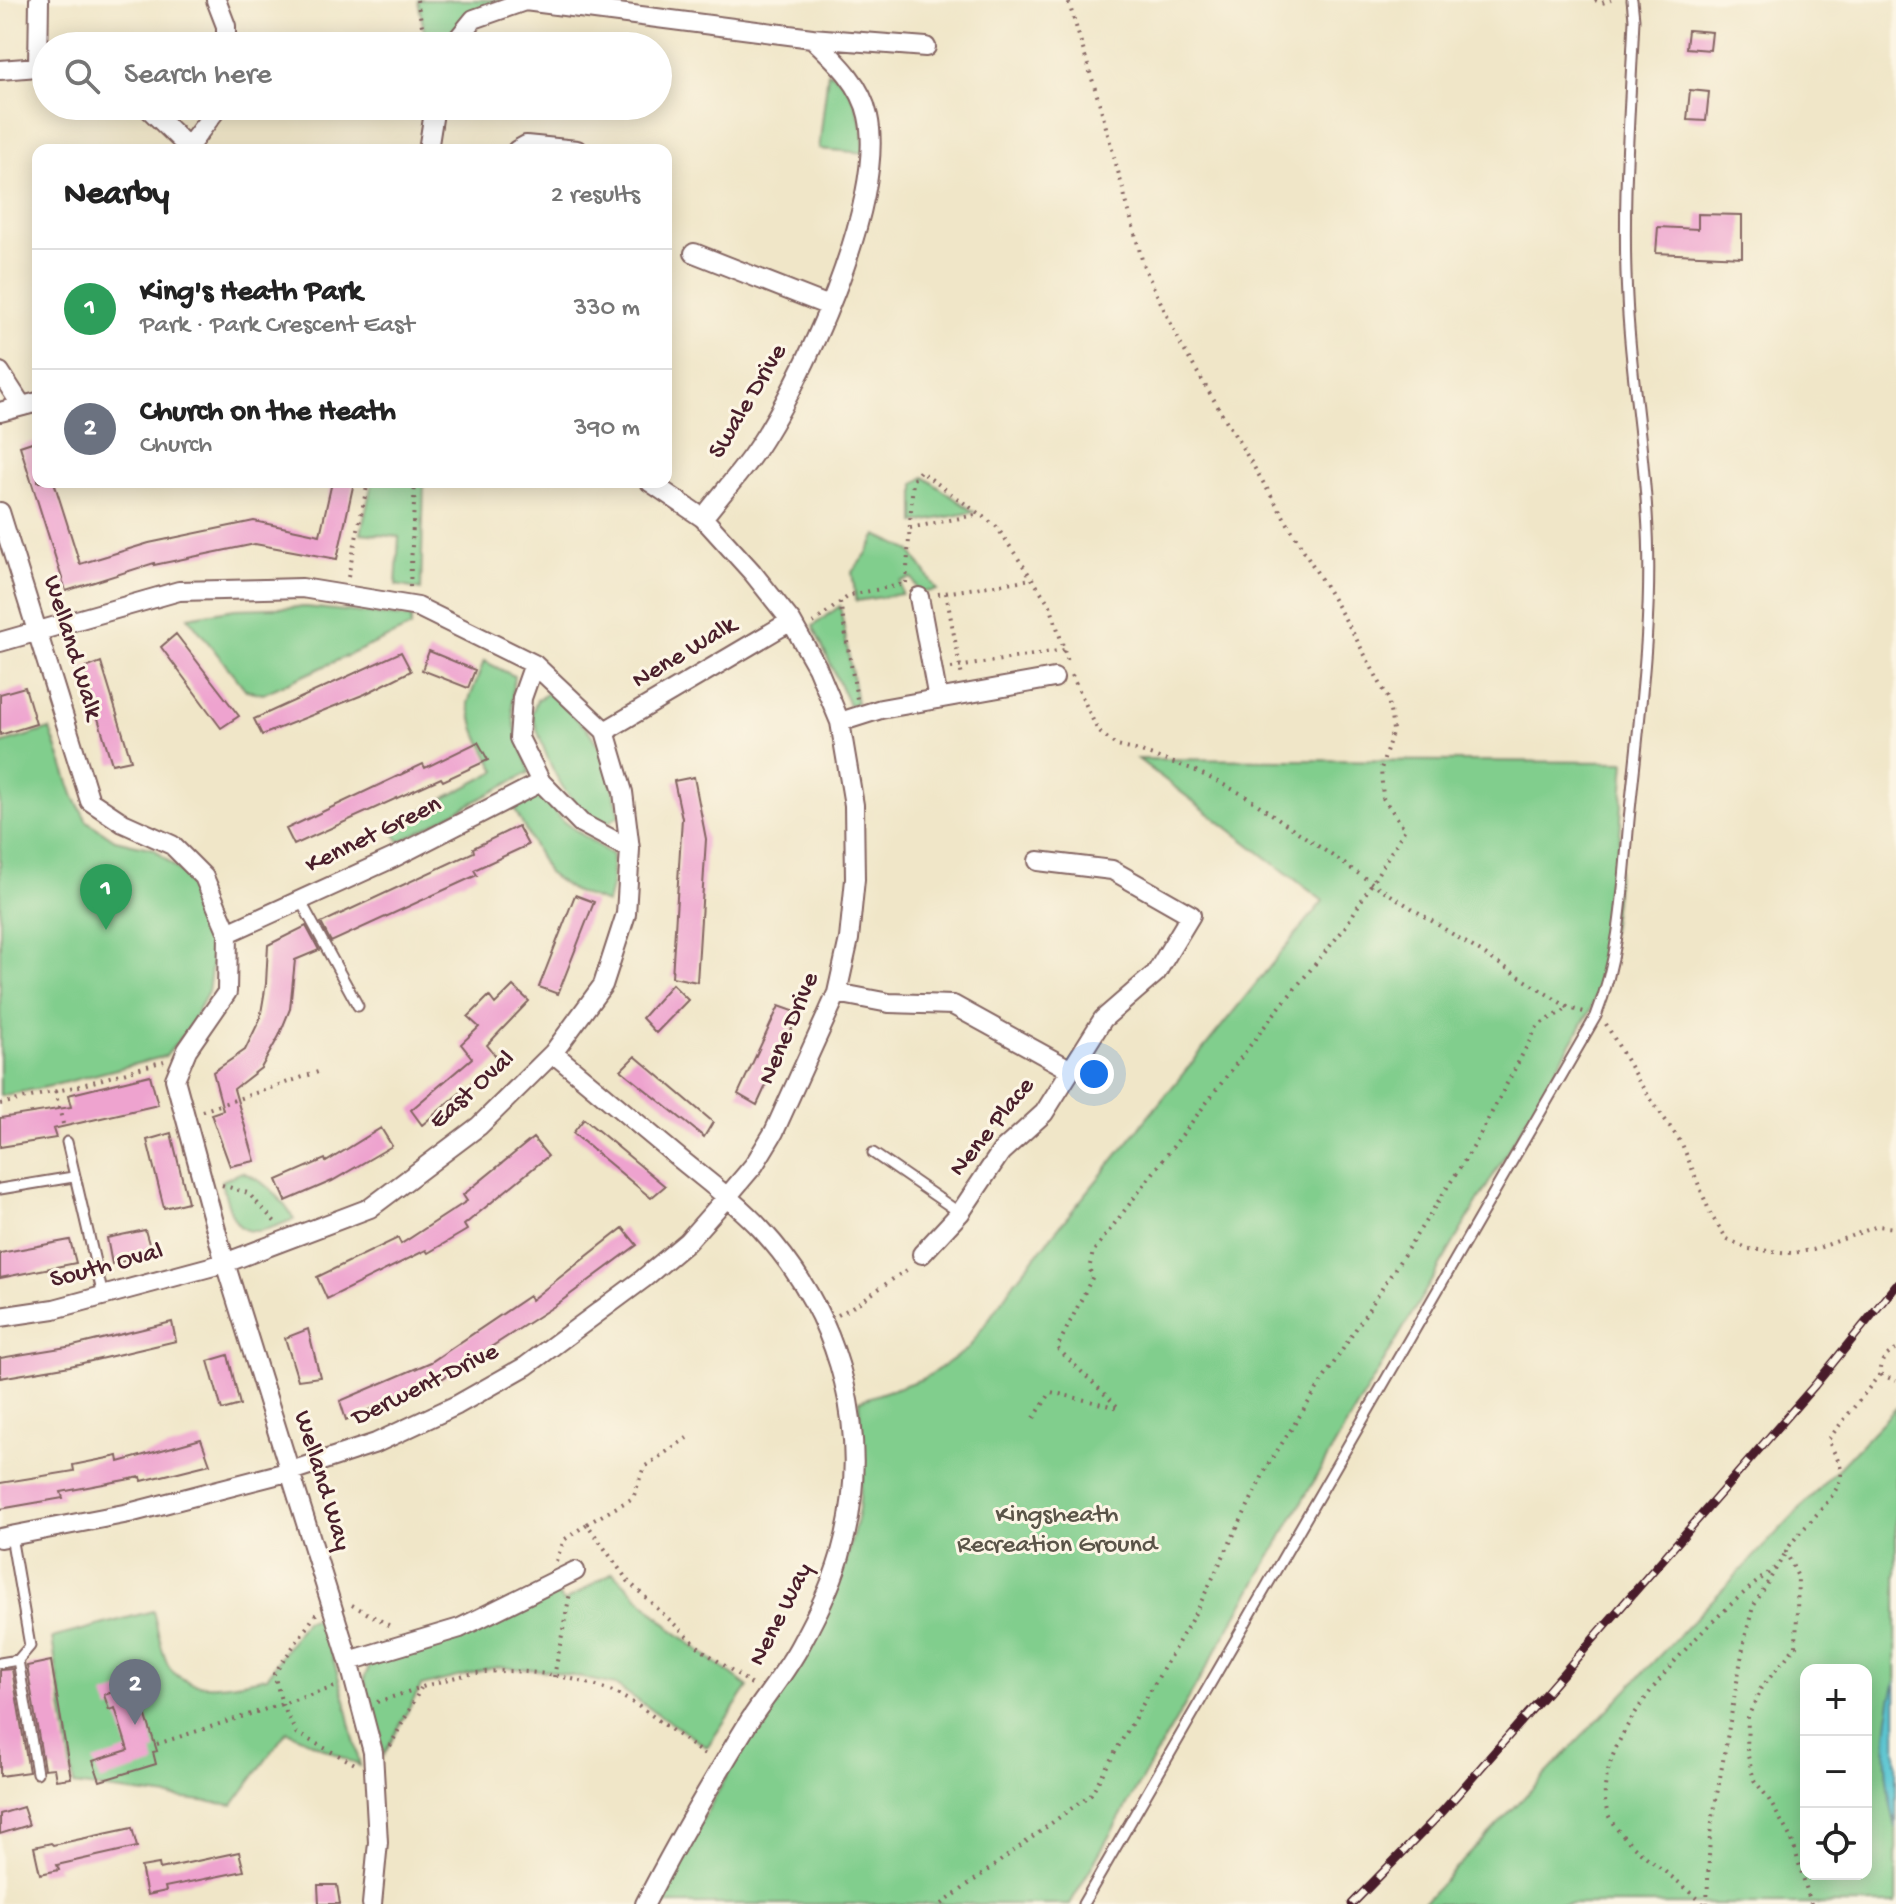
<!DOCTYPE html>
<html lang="en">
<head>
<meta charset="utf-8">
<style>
  body { margin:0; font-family:"Gochi Hand",sans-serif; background:#f6f6f6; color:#222 }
  .controls { position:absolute; right:24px; bottom:24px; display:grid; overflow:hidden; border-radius:16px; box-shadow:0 4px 20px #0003 }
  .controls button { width:72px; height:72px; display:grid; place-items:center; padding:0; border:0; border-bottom:2px solid #e0e0e0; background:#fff; color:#222; font:40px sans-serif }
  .you { position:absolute; left:1094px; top:1074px; width:28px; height:28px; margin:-20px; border:6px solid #fff; border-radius:50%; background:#1a73e8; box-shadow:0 0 0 12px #1a73e833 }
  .badge { display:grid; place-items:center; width:52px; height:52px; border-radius:50%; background:#c8321e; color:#fff; font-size:26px; font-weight:700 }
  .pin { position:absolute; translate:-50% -66px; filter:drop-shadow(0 2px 4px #0008) }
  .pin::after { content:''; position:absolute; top:42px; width:28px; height:24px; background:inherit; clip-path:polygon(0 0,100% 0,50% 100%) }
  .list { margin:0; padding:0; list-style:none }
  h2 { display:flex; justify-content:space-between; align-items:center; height:104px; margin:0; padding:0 32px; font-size:34px }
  h2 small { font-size:26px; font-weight:400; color:#767676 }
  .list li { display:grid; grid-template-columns:52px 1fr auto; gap:24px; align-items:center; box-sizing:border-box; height:120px; padding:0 32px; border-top:2px solid #e0e0e0 }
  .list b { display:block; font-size:30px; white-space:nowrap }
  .list p { margin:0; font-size:26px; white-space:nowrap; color:#767676 }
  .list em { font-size:26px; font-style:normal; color:#767676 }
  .icon { flex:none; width:44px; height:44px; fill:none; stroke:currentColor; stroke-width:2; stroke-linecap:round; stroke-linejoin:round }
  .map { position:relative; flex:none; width:1896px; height:1904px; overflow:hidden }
  .search { position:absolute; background:#fff; box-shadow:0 4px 20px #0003; left:32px; top:32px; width:640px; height:88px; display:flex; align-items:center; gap:20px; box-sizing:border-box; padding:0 28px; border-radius:44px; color:#767676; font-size:30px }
  .panel { position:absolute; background:#fff; box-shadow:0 4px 20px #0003; left:32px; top:144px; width:640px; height:344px; border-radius:16px }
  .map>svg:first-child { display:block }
</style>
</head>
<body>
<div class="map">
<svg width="1896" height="1904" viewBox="0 0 1896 1904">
  <rect width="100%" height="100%" fill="#fcf5e5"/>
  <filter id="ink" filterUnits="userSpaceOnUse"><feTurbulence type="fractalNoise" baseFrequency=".0125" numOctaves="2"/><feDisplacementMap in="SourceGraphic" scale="16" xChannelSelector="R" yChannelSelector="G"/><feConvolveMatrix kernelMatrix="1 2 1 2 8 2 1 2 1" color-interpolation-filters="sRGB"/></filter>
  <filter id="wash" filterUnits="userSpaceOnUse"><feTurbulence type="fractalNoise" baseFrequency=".006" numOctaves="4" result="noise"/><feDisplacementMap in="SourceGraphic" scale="32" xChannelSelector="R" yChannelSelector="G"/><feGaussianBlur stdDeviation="1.8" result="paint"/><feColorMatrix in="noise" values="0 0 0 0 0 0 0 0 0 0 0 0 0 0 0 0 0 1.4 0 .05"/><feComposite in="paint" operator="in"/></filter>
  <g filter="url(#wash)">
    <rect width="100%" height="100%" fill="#f0e6c8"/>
    <path fill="#81ce8d" stroke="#66765c" stroke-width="2" fill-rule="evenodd" d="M418,0H500L471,15L443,46H427Z
      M828,72C856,84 863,126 865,153L819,149Z
      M924,477L974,512L915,523V484Z
      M372,482H424L421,590L396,585L399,537L361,533Z
      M877,535L911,551L937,590L919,593L912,578L900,581L902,594L856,601L852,572L867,553Z
      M840,606L857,703L849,705L813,626Z
      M306,607L411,618V627L263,694L246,690L188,617L235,609Z
      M484,661L514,676C508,718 517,733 530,772L400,842L390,827L496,771L475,730L468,703Z
      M550,692L589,731L604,755L620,815L607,823C564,813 543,750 532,713L537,700Z
      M50,729L74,797L87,821L115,840L154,849L189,879L209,912L214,948L208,992L189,1027L166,1056L51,1086L0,1096V744Z
      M1138,759L1625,762C1618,842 1620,936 1590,1011L1340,1436L1070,1904H655L733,1765L811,1646L832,1602L846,1562L859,1510L863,1461L859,1401L925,1378L968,1349L1016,1280L1323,901Z
      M540,795L564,822L612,855V883L607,903L573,891L548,873L513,806Z
      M242,1172C265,1180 281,1198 294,1219C240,1242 236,1234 221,1181Z
      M1896,1408V1904H1422ZM1806,1670H1866V1874H1806Z
      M613,1572L671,1629L748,1687L707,1747L615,1685L550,1671L497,1667L421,1686L384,1755L364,1678L372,1661L480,1632L554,1590L564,1602Z
      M153,1611C157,1625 161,1652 168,1665C187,1697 238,1683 267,1677L305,1621L321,1618L344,1696L360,1766L287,1731L233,1805L74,1785L52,1638Z"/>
    <path fill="#5dc9d5" stroke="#547480" stroke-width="2" d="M1896,1681V1828C1883,1776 1881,1732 1896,1681Z"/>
    <g id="blocks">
      <path fill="#eea3cf" d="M1688,30L1712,32L1710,50L1686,48Z
        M1690,90L1709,92L1706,121L1687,120Z
        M1698,214L1742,215V257L1656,253L1658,227L1698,229Z
        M38,440V482H54L80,564L149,543L254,521L320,535L332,482H354L337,559L255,544L154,565V563L66,591L20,446Z
        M176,634L239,716L221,728L161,647Z
        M429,651L475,670L468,688L422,670Z
        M401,652L411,671L365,694L262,735L254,719Z
        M101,662L131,760L112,764L83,669Z
        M25,687L36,724L0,735V694Z
        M478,742L488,760L443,781L441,778L294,845L286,829L423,764L425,768Z
        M694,777L706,839L697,982L672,977L682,818L674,781Z
        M518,826L528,845L474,870L477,875L331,942L321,923L474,852L473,848Z
        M575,895L594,902L558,994L539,987Z
        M306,926L319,950L295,960L290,1009L279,1036L261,1068L234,1089L255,1161L230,1166L211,1114L223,1110L213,1072L245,1050L260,1019L266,984L268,945Z
        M672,984L688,1000L656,1033L642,1018Z
        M513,986L529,1001L487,1045L499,1060L422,1125L411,1110L472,1058L461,1044L479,1027L468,1017L489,996L495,1004Z
        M779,1006L799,1013L757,1105L738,1094Z
        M635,1056L713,1122L704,1137L621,1070Z
        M150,1075L158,1105L53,1129L56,1138L0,1147V1118L71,1107L68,1095Z
        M584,1119L665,1186L651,1198L573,1133Z
        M381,1128L392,1146L332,1181L286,1201L277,1180L325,1159L326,1162Z
        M171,1133L188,1202L164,1208L147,1140Z
        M533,1138L548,1156L464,1225L467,1230L428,1253L426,1250L327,1299L317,1277L398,1238L401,1244L467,1201L463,1195Z
        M623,1228L637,1245L556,1305L443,1378L346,1420L340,1401L431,1362L529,1296L531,1300Z
        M145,1230L152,1254L112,1264L107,1238Z
        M70,1240L76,1263L0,1278V1253Z
        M172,1322L176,1341L70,1366L0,1378V1358L73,1346Z
        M308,1329L320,1377L298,1380L285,1338Z
        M228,1355L240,1405L222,1410L208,1361Z
        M201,1439L210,1464L142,1481L141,1477L61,1492L63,1498L0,1509V1483L74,1471L73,1465L118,1456L119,1462Z
        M51,1661L71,1778L56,1780L54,1768L44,1769L27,1666Z
        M12,1669L29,1772L0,1776V1670Z
        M140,1683L145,1698L141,1700L157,1751L153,1752L156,1764L100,1781L93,1761L128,1750L115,1708L109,1710L104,1695Z
        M23,1807L29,1825L0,1834V1814Z
        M132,1828L137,1847L57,1865L59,1870L40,1874L34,1847L51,1843L53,1845Z
        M239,1852L244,1871L165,1887L166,1891L147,1895L141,1867L159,1864L160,1869Z
        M318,1885H337L340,1904H319Z"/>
    </g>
  </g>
  <g filter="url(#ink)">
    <use href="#blocks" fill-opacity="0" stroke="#846562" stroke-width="2"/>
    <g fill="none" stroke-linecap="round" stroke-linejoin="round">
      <g stroke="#846562" stroke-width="13">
        <path id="lane" d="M300,900L358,1006
          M67,1142L103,1296
          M873,1153L960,1213
          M0,1189L73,1177
          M18,1660L37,1773
          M0,1663L18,1660L30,1646L11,1536
          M1083,1904L1596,1016C1621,953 1623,886 1629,820C1639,719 1654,615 1647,513C1643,441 1630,369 1627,297C1622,205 1630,111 1634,19L1632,0"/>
      </g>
      <g stroke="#846562" stroke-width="22">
        <path id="street" d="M216,0L226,26V46
          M812,38L926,47
          M452,46L474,19L525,1L812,38C835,60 861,83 868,116C887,201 801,386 752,456C737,477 719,497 703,518
          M38,67L39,0
          M0,70L38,67L46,69
          M146,106L191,150
          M189,146L219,106
          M428,150L435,106
          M517,150L526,145L577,150
          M694,253L829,306
          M0,372L22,406
          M0,412L38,402
          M0,512L90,801L123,823L172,845L204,877L228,933L227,992L187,1050L175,1079L225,1263L349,1661L373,1752L378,1842L372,1904
          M919,597L938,699
          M0,642L179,591L302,588L418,607L534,664L605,731L623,792L630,849L626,914L603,985L553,1053L479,1126L370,1208L225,1263L54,1309L0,1317
          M534,664L522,698L519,738L541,782L581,823L630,849
          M840,722L881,709L1054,678
          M605,731L791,621
          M228,933L393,858L541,782
          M837,993L889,1003L953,1005L1071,1070
          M553,1053C595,1088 637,1123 679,1158C707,1181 737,1203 761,1229C843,1318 874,1439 840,1556C831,1587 816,1616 801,1644C787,1671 767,1694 750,1720C713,1780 677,1841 645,1904
          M922,1254L960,1213L1001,1152L1044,1113L1103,1019L1156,973L1191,915L1112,870L1038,861
          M0,1538L129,1513L291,1471L376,1443L457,1405L526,1366L643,1279L687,1242L727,1197L754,1165L774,1132L837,993L849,939L855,879L854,805L840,722L817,667L791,621L752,572L703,518L650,482
          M349,1661L460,1628L575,1571"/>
      </g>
      <path stroke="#846562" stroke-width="4" stroke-dasharray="2 6" stroke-linecap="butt" d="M417,0L426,46
        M1595,0L1602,3L1611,0
        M910,528L980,514
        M348,577L368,482
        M906,583L913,480L920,471L996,526L1050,605L1069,665
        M410,587L415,482
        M946,593L962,677
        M938,594L1032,579
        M840,602L857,699
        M813,623L850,595L900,585L904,587
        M951,668L1064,650
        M1072,675L1098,731L1117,746L1135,750L1192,769L1244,795L1372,883L1569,1008L1584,1012
        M1606,1024L1639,1082L1682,1144L1711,1215L1727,1239L1749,1249L1791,1253L1813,1250L1878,1226L1896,1228
        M55,1091L64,1128
        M0,1104L79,1086L164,1061
        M202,1111L321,1071
        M222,1185L248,1193L277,1224
        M838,1315C863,1302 885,1283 910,1268
        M1896,1350C1885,1355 1879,1362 1880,1374L1896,1381
        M1034,1418L1051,1392L1119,1408L1057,1348L1093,1276L1089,1269L1093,1252L1274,1014L1344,929L1405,829L1383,798L1381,769L1393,730L1388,698L1352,631L1181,345L1144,267L1100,105L1068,0
        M587,1524L633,1498L644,1467L687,1438
        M556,1561L564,1540L587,1524L628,1581L702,1650L753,1685
        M352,1605L394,1628
        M316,1614L274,1674L282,1704L296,1733L355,1764
        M554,1677L570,1593
        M377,1702C406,1693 436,1681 465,1675C511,1665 579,1675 621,1696C651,1712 678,1736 706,1756
        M157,1744L338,1686
        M390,1746L421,1688
        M942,1904L1091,1794L1197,1610L1268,1465L1474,1146L1538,1025L1569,1008
        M1703,1904C1680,1878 1616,1843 1607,1811C1586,1735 1720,1608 1775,1568
        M1707,1904L1710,1834L1745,1637L1753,1607L1786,1552
        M1811,1904L1792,1840L1768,1798L1754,1780L1747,1752L1748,1717L1761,1688L1796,1646L1798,1577L1786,1552C1796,1531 1847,1492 1841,1469C1839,1460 1832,1449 1828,1440L1880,1374"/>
      <use href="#lane" stroke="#fff" stroke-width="9"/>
      <use href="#street" stroke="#fff" stroke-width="18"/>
      <g stroke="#4a1f2b" stroke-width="9">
        <path id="rail" d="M1352,1904L1443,1811L1815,1385L1896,1285"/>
      </g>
      <use href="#rail" stroke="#fcf5e5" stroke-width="6" stroke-dasharray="18" stroke-linecap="butt"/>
    </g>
  </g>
  <g text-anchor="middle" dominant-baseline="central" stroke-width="6" stroke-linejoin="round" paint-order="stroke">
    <g font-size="26" fill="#4a1f2b" stroke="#fcf5e5">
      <text transform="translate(749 402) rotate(-59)">Swale Drive</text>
      <text transform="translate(71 648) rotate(73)">Welland Walk</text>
      <text transform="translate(685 654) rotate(-31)">Nene Walk</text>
      <text transform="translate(374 836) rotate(-26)">Kennet Green</text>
      <text transform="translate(790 1029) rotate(-67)">Nene Drive</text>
      <text transform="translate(473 1091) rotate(-42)">East Oval</text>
      <text transform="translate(993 1128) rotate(-51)">Nene Place</text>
      <text transform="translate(107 1267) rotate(-15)">South Oval</text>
      <text transform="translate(426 1386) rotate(-26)">Derwent Drive</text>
      <text transform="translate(321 1481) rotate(73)">Welland Way</text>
      <text transform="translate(782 1615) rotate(-63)">Nene Way</text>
    </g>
    <g font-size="26" fill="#5a5448" stroke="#fcf5e5">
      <text x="1057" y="1516">Kingsheath<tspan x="1057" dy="30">Recreation Ground</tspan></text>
    </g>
  </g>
</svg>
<div class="controls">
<button>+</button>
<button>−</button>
<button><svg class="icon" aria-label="locate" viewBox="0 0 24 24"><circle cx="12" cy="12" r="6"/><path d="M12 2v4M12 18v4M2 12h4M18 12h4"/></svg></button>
</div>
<div class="you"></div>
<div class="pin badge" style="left:106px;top:930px;background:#2e9e5b">1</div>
<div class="pin badge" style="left:135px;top:1725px;background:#6b7280">2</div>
<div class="search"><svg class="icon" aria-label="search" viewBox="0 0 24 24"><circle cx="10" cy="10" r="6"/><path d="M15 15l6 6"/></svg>Search here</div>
<section class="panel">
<h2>Nearby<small>2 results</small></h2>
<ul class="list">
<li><span class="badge" style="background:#2e9e5b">1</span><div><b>King's Heath Park</b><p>Park · Park Crescent East</p></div><em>330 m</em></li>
<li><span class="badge" style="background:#6b7280">2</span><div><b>Church on the Heath</b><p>Church</p></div><em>390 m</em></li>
</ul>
</section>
</div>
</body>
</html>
